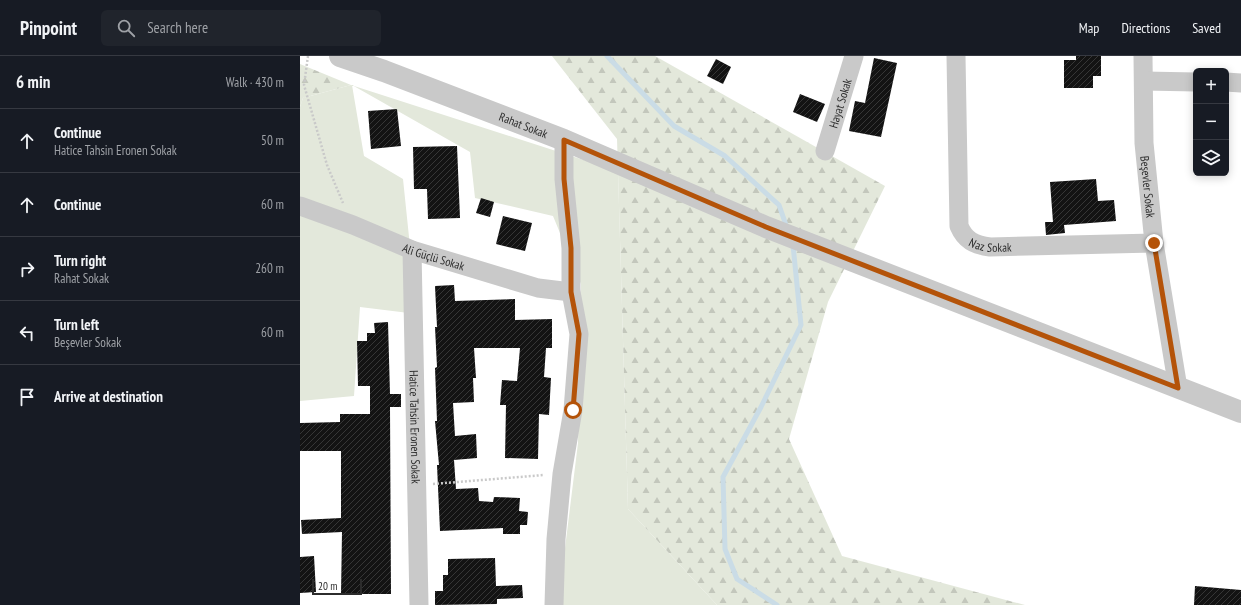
<!DOCTYPE html>
<html lang="en">
<head>
<meta charset="utf-8">
<style>
  body { margin:0; font-family:"PT Sans Narrow",sans-serif; background:#20242c; color:#f1f3f6 }
  .controls { position:absolute; right:12px; top:12px; display:grid; overflow:hidden; border-radius:6px; box-shadow:0 2px 10px #0003 }
  .controls button { width:36px; height:36px; display:grid; place-items:center; padding:0; border:0; border-bottom:1px solid #363941; background:#171b24; color:#f1f3f6; font:20px sans-serif }
  .scale { position:absolute; left:12px; bottom:10px; width:50px; box-sizing:border-box; padding-left:4px; border:2px solid #2c2c2c; border-top:0; font-size:11px; line-height:14px; white-space:nowrap; color:#2c2c2c; -webkit-text-stroke:3px #fff; paint-order:stroke }
  .stop { position:absolute; width:12px; height:12px; margin:-9px; border:3px solid #b45309; border-radius:50%; background:#fff }
  .stop.end { background:#b45309; border-color:#fff; box-shadow:0 1px 4px #0008 }
  .list { margin:0; padding:0; list-style:none }
  h2 { display:flex; justify-content:space-between; align-items:center; height:52px; margin:0; padding:0 16px; font-size:17px }
  h2 small { font-size:13px; font-weight:400; color:#9ea1a6 }
  .list li { display:grid; grid-template-columns:26px 1fr auto; gap:12px; align-items:center; box-sizing:border-box; height:64px; padding:0 16px; border-top:1px solid #363941 }
  .list b { display:block; font-size:15px; white-space:nowrap }
  .list p { margin:0; font-size:13px; white-space:nowrap; color:#9ea1a6 }
  .list em { font-size:13px; font-style:normal; color:#9ea1a6 }
  .icon { flex:none; width:22px; height:22px; fill:none; stroke:currentColor; stroke-width:2; stroke-linecap:round; stroke-linejoin:round }
  .map { position:relative; flex:none; width:941px; height:549px; overflow:hidden }
  header { display:flex; align-items:center; gap:24px; box-sizing:border-box; height:56px; padding:0 20px; background:#171b24; border-bottom:1px solid #363941 }
  header strong { font-size:19px }
  nav { display:flex; gap:22px; margin-inline-start:auto; font-size:14px }
  .search { width:280px; height:36px; background:#20242c; display:flex; align-items:center; gap:10px; box-sizing:border-box; padding:0 14px; border-radius:6px; color:#9ea1a6; font-size:15px }
  main { display:flex }
  aside { flex:1; background:#171b24 }
  .map>svg:first-child { display:block }
</style>
</head>
<body>
<header>
<strong>Pinpoint</strong>
<div class="search"><svg class="icon" aria-label="search" viewBox="0 0 24 24"><circle cx="10" cy="10" r="6"/><path d="M15 15l6 6"/></svg>Search here</div>
<nav><a>Map</a><a>Directions</a><a>Saved</a></nav>
</header>
<main>
<aside>
<h2>6 min<small>Walk · 430 m</small></h2>
<ul class="list">
<li><svg class="icon" aria-label="ahead" viewBox="0 0 24 24"><path d="M12 20V5M6 11l6-6 6 6"/></svg><div><b>Continue</b><p>Hatice Tahsin Eronen Sokak</p></div><em>50 m</em></li>
<li><svg class="icon" aria-label="ahead" viewBox="0 0 24 24"><path d="M12 20V5M6 11l6-6 6 6"/></svg><div><b>Continue</b></div><em>60 m</em></li>
<li><svg class="icon" aria-label="right" viewBox="0 0 24 24"><path d="M7 20v-9h11M14 6l5 5-5 5"/></svg><div><b>Turn right</b><p>Rahat Sokak</p></div><em>260 m</em></li>
<li><svg class="icon" aria-label="left" viewBox="0 0 24 24"><path d="M17 20v-9H6M10 6l-5 5 5 5"/></svg><div><b>Turn left</b><p>Beşevler Sokak</p></div><em>60 m</em></li>
<li><svg class="icon" aria-label="arrive" viewBox="0 0 24 24"><path d="M6 21V4h12l-3 4 3 4H6"/></svg><div><b>Arrive at destination</b></div></li>
</ul>
</aside>
<div class="map">
<svg width="941" height="549" viewBox="0 0 941 549">
  <defs>
    <pattern id="forest-firs" width="22" height="20" patternUnits="userSpaceOnUse"><rect width="22" height="20" fill="#e3e8db"/><path d="M5 1l3.5 6h-7zM16 11l3.5 6h-7z" fill="#c3c7bc"/></pattern>
    <pattern id="building-hatch" width="6" height="6" patternUnits="userSpaceOnUse"><rect width="6" height="6" fill="#131313"/><path d="M-1 1l2-2M0 6l6-6M5 7l2-2" fill="none" stroke="#363636"/></pattern>
  </defs>
  <rect width="100%" height="100%" fill="#fff"/>
  <path fill="#e3e8db" d="M51,29L318,115L328,453L417,549H258L278,387L281,228L253,160L175,142L170,96L52,29L64,100L103,123L117,258L60,251L54,340L0,345V51L3,42Z"/>
  <path fill="url(#forest-firs)" d="M252,0H355L585,130L528,246L489,383L542,500L725,549H417L328,453L317,83Z
    M0,8L51,29L3,42L0,51Z"/>
  <g fill="none" stroke-linecap="round" stroke-linejoin="round">
    <path stroke="#cadce6" stroke-width="5" d="M307,0L374,70L425,100L479,149L487,172
      M477,549L437,523L425,493L423,421L461,351L501,269L493,189"/>
  </g>
  <path fill="url(#building-hatch)" d="M776,0H801V20H793V32H764V4H776Z
    M574,2L597,7L581,81L549,75L555,45L565,47Z
    M416,3L431,11L423,28L407,20Z
    M500,38L525,48L517,66L493,56Z
    M97,53L101,90L71,93L68,55Z
    M157,90L160,162L128,163L127,133H114L113,91Z
    M796,123L798,145L814,144L816,165L764,169L765,177L746,179L745,166H753L750,126Z
    M181,142L194,146L190,161L176,157Z
    M203,160L232,167L225,195L196,188Z
    M154,229L155,245L215,243V264L252,263V292H246L244,321L251,322L249,359L239,358L238,403L205,402L206,349H200L202,324L217,325L220,292H174L176,322H173L174,346L153,347L155,380L176,378L177,402L154,404L156,433L178,432L179,445L193,446L194,441L220,442L219,455L228,456L227,469H220V478H203V472L140,475L137,409H139L135,365H137L135,312L137,311L135,271H137L135,230Z
    M88,266L90,338H101V351H90L91,538H41L42,476L2,478L1,464L41,462V395H0V367L40,366V358H70V330H58L57,285H67V277H75L74,267Z
    M14,500L16,536L0,537V501Z
    M195,502L196,530L222,529L223,542L197,543V548L135,549V535H143V519H148V503Z
    M895,530L941,534V549H894Z"/>
  <g fill="none" stroke-linecap="round" stroke-linejoin="round">
    <path stroke="#c9c9c9" stroke-width="2.5" stroke-dasharray="2 2" stroke-linecap="butt" d="M8,0L4,29L27,109L43,147
      M133,428L244,419"/>
    <g stroke="#c9c9c9" stroke-width="19">
      <path id="s1" d="M656,0L659,170C665,184 674,189 690,191L854,187"/>
      <path id="s2" d="M843,0L844,87L854,187L878,332"/>
      <path d="M844,25L896,26"/>
      <path d="M926,26L941,27"/>
      <path id="s3" d="M525,95L554,0"/>
      <path id="s4" d="M0,150L53,169L112,194L238,232L271,236"/>
      <path id="s5" d="M112,194L119,549"/>
      <path d="M254,549L256,483L262,418L273,354L279,278L271,236V192L264,123V84"/>
    </g>
    <path stroke="#c9c9c9" stroke-width="22" id="s6" d="M40,0L84,15L264,84L466,171L941,356"/>
  </g>
  <g fill="none" stroke-linecap="round" stroke-linejoin="round">
    <path stroke="#b45309" stroke-width="5" d="M273,354L279,278L271,236V192L264,123V84L466,171L878,332L854,187"/>
  </g>
  <g text-anchor="middle" dominant-baseline="central" stroke-width="4" stroke-linejoin="round" paint-order="stroke">
    <g font-size="12" fill="#2c2c2c" stroke="#fff">
      <text stroke="none"><textPath href="#s3" startOffset="50">Hayat Sokak</textPath></text>
      <text stroke="none"><textPath href="#s6" startOffset="196">Rahat Sokak</textPath></text>
      <text stroke="none"><textPath href="#s2" startOffset="131">Beşevler Sokak</textPath></text>
      <text stroke="none"><textPath href="#s1" startOffset="210">Naz Sokak</textPath></text>
      <text stroke="none"><textPath href="#s4" startOffset="143">Ali Güçlü Sokak</textPath></text>
      <text stroke="none"><textPath href="#s5" startOffset="177">Hatice Tahsin Eronen Sokak</textPath></text>
    </g>
  </g>
</svg>
<div class="controls">
<button>+</button>
<button>−</button>
<button><svg class="icon" aria-label="layers" viewBox="0 0 24 24"><path d="M12 4l9 5-9 5-9-5zM3 14l9 5 9-5"/></svg></button>
</div>
<div class="scale">20 m</div>
<div class="stop" style="left:273px;top:354px"></div>
<div class="stop end" style="left:854px;top:187px"></div>
</div>
</main>
</body>
</html>
